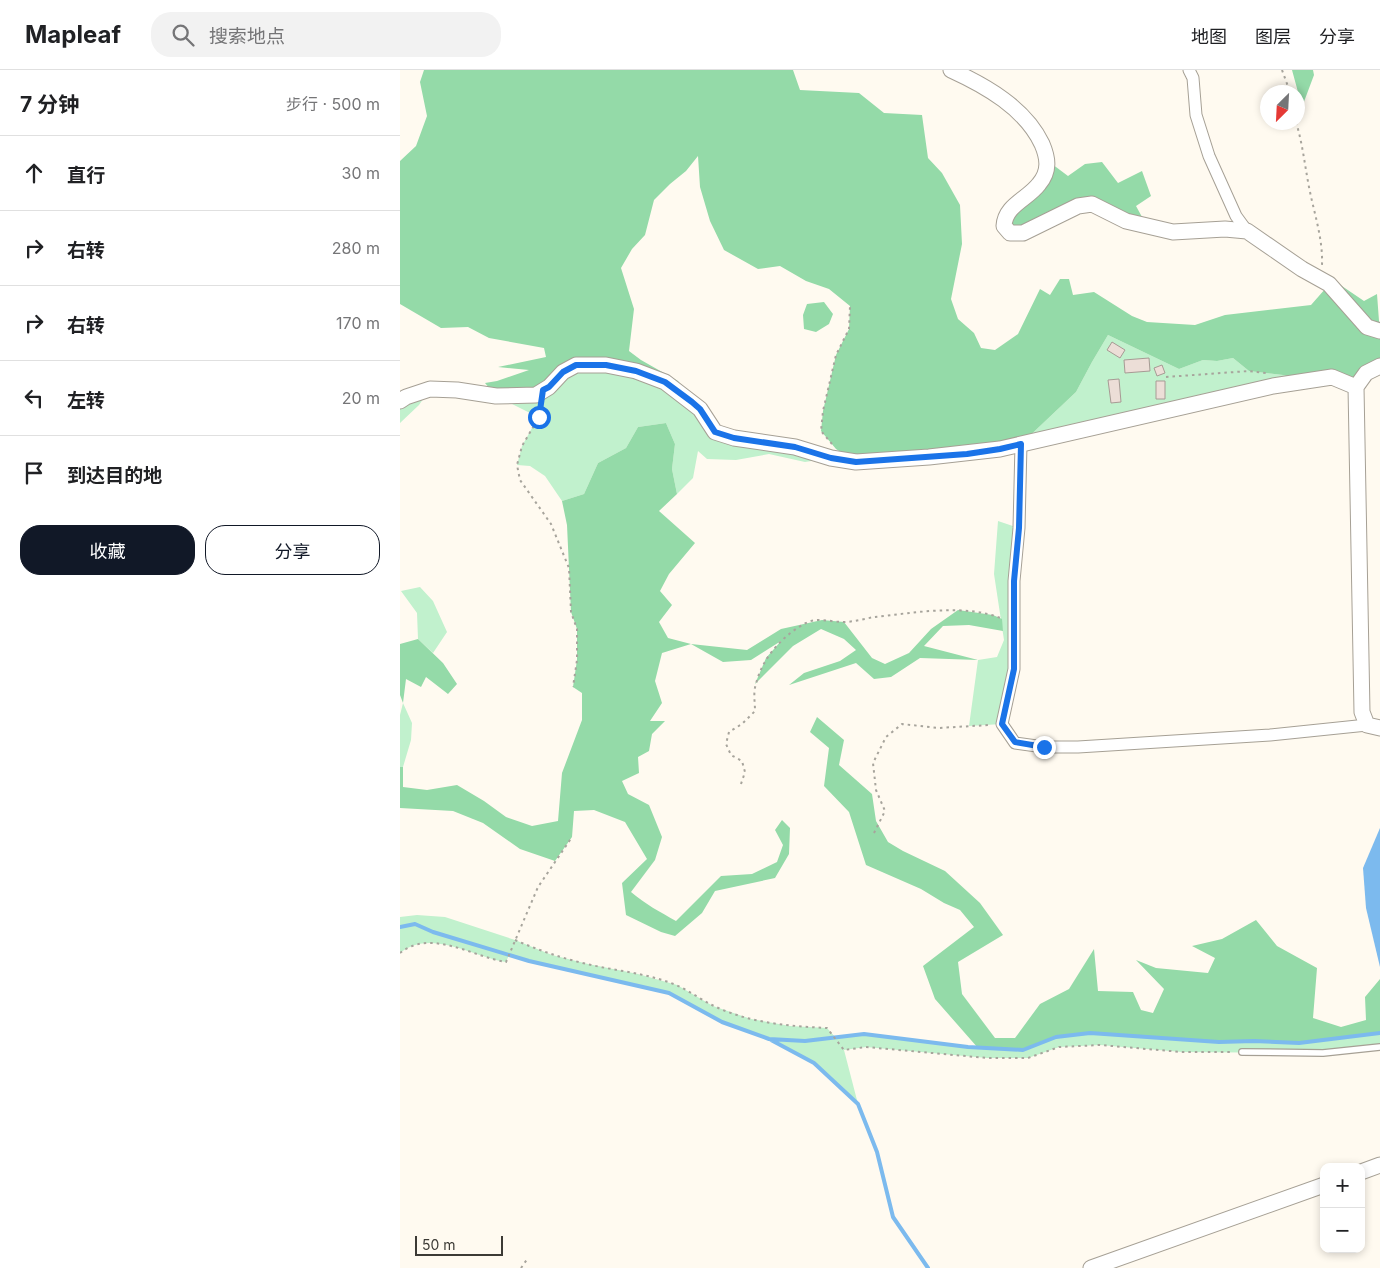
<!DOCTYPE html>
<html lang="zh">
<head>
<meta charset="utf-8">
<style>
  body { margin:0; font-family:Inter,"Noto Sans SC",sans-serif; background:#f2f2f2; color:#202124 }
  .controls { position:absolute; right:15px; bottom:15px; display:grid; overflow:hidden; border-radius:10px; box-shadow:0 2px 8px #0003 }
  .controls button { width:45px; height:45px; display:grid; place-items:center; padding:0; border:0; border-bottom:1px solid #e0e0e0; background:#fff; color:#202124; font:25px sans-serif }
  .compass { position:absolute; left:860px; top:15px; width:45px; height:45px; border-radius:50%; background:#fff; box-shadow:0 2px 8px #0003; rotate:204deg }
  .scale { position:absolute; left:15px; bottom:12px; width:88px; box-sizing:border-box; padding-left:5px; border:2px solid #3c3a35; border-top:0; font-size:14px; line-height:18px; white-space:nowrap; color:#3c3a35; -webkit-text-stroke:4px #fffaf0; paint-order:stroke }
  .stop { position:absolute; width:15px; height:15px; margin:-11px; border:4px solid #1a73e8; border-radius:50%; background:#fff }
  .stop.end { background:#1a73e8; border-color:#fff; box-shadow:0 1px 5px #0008 }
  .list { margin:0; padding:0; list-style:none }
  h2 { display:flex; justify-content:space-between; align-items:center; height:65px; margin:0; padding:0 20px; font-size:21px }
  h2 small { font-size:16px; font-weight:400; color:#757577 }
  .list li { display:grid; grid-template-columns:32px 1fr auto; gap:15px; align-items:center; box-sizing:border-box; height:75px; padding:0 20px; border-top:1px solid #e0e0e0 }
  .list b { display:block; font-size:19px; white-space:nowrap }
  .list em { font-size:16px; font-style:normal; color:#757577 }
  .actions { display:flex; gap:10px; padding:15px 20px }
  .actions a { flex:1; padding:11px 0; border:1px solid #111827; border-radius:20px; text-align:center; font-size:18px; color:#111827 }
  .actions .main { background:#111827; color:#fff }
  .icon { flex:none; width:28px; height:28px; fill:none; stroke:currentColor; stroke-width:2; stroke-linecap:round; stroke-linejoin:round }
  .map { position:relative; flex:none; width:980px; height:1198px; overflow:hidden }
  header { display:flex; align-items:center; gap:30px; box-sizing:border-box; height:70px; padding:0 25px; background:#fff; border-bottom:1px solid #e0e0e0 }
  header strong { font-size:24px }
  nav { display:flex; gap:28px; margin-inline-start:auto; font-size:18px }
  .search { width:350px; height:45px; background:#f2f2f2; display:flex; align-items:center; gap:12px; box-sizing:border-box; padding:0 18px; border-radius:20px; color:#757577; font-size:19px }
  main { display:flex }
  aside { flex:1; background:#fff }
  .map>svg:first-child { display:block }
</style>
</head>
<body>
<header>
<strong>Mapleaf</strong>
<div class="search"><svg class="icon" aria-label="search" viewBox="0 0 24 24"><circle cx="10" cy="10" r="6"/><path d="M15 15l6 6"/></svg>搜索地点</div>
<nav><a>地图</a><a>图层</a><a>分享</a></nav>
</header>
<main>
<aside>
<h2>7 分钟<small>步行 · 500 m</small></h2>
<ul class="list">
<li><svg class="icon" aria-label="ahead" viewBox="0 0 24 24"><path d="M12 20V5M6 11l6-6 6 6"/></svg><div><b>直行</b></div><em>30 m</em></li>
<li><svg class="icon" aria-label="right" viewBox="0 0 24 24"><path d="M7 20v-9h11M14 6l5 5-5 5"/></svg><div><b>右转</b></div><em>280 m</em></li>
<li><svg class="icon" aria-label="right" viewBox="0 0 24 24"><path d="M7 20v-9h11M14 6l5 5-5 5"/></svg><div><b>右转</b></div><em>170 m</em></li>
<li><svg class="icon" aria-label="left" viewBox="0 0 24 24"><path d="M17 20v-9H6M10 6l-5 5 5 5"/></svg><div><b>左转</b></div><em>20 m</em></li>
<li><svg class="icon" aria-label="arrive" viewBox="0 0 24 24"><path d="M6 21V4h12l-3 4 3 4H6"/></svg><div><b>到达目的地</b></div></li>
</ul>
<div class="actions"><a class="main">收藏</a><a>分享</a></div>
</aside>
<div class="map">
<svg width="980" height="1198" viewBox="0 0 980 1198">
  <rect width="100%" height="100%" fill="#fffaf0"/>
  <path fill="#c1f1cd" d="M708,265L779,299L803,290L817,291L833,288L849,301L883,305L905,311L621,374L676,322L692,292Z
    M176,295L265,312L315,362L431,388L405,392L369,384L336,390L307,389L298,381L293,408L277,424L272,399L275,374L266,353L238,357L226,378L198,393L184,424L162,431L145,406L130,396L117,395L122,376L138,347L96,326Z
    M30,319L19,335L0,353V331Z
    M598,451L619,458L614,560L602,654L569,656L578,590L597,587L604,570L594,504Z
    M20,517L33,531L47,562L33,583L18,569L17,543L1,521L0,523L1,521Z
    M3,633L12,653L11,670L3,697H0V645Z
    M17,845L45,847L115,870L152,885L188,894L238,904L277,915L313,936L351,949L390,956L427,958L436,968L464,964L568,977L623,980L656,967L690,963L819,972L980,963V977L923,983L782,982L700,975L659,977L628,988H587L466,977L444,980L458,1034L414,993L369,969L322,952L269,923L109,885L106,892C73,887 31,858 0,883V847Z"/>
  <path fill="#94daa8" d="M24,0H393L400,20L459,23L484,43L522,45L528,88L542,103L560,135L562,174L551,229L558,249L574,263L581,278L595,280L618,264L640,219L650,225L660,209H669L673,225L694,222L732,246L747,252L795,255L825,245L911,235L933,210L964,231L977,224L979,251L980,253V296L956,317L905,311L883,305L849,301L833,288L817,291L803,290L779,299L708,265L692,292L676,322L621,374L456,392L436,379L421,361L423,341L436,285L449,259L450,236L429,219L406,211L380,196L358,199L324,180L310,151L300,117L298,86L286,101L270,114L254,130L245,165L232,179L221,198L234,239L229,281L241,290L278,311L292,332L265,312L176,295L149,317L96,326L85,313L97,311L129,300L98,297L146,287L144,278L89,268L68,257L41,258L0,234V91L16,76L27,46L20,12Z
    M892,0H913L914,5L902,37L898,44V22H890L889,19L898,22Z
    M648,91L668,106L685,94L702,92L718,113L742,101L751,126L736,136L747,156L692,134L610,163L604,147Z
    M424,232L433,244L429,254L416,262L404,259L403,245L407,234Z
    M266,353L275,374L272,399L277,424L259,441L295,473L269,504L260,521L272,535L259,552L268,568L291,574L347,580L381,559L422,550L444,552L472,588L485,594L509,583L531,559L558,540L593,545L602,549L603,561L569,555L543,556L524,576L578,590L520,588L491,607L474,609L456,593L389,615L404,603L440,591L456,580L444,569L421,559L393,576L355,614L366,588L381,571L351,590L323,592L291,574L262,583L255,611L262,633L250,651H265L252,664L249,681L238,687L239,703L222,711L228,724L249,735L262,767L255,790L231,822C245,834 260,842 276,851L321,806L352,804L377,792L383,775L375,760L382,750L390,758L389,784L375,808L315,821L302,843L275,866L261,862L226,845L222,813L247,789L225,752L194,740L174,741L172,767L155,791L120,779L83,753L53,741L0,738V697H3V717L27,720L57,715L84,731L106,747L132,756L158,751L162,703L182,650V623L173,617L177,590V559L171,542L167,455L162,431L184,424L198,393L226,378L238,357Z
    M18,569L43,593L57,614L48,624L26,607L21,617L6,609L3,633L0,625V574Z
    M417,647L444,670L439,695L472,724L476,751L488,772L503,781L545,801L580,833L603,865L558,892L562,924L595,968H615L640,934L669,919L694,879L698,921L733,922L741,940L753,943L764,919L736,890L756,898L808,903L815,888L792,876L822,869L856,850L877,876L917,898L913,948L941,957L966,950L965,927L980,909V963L899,973L854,971L819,972L690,963L656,967L623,980L578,978L535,929L523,896L574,857L560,840L544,833L521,819L466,795L449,742L424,716L429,678L410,662Z"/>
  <path fill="#7cbaee" d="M980,758V897L966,838L963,798Z"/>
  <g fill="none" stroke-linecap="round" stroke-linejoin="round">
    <path stroke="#7cbaee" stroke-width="4" d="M0,857L15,854L33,862L129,891L269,923L322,952L369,969L405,971L464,964L568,977L623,980L656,967L690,963L819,972L854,971L899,973L980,963
      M371,970L414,993L458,1034L477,1082L493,1147L528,1198"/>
  </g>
  <path fill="#ecded7" stroke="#a79a94" d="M712,272L725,280L720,288L707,280Z
    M749,288L750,301L725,303L724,290Z
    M762,295L765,303L757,306L754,298Z
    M719,309L721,332L711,333L708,310Z
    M756,311H765V329H756Z"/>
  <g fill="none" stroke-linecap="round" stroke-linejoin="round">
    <g stroke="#a6a095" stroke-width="8">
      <path id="lane" d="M842,982L923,983L980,977"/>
    </g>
    <g stroke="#a6a095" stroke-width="13">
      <path id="street" d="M789,0L793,8L796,45L809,86L836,146L847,161
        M621,374L619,458L614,511V599L602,654L615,673L644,677H678L870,665L967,655"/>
    </g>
    <g stroke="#a6a095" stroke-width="17">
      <path id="secondary" d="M551,0C586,16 625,38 642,74C648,88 650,101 639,114C628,129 605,135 604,156L610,163H623L678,136L692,134L726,151L773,162L825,159L847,161L902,199L929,214L967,257L980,261
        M980,296L966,303L956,317L962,642L967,655L980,658
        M0,331L6,327L30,319L57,320L96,326L136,325L149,317L163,302L176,295H206L236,301L265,312L300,339L315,362L334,368L395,377L431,388L456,392L529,387L600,379L873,316L932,307L956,317
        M961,1102L980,1095
        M691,1198L924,1115"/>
    </g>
    <path stroke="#a7a49c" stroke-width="2" stroke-dasharray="2.5 4" stroke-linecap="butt" d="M882,0L890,22
      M896,52C903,75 905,98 910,122C915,146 923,170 922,195
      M766,307L849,301L866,303
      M140,338L139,347L122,376L117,395L120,410L151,454L169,498L171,542L177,559V590L173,617
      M432,374L421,361L423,341L436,285L449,259L450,236
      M341,714L345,702L342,691L331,685L326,674L329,662L342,654L355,641C355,632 353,622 356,614C362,588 383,565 406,553C417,547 431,552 443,552C453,552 464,549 474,547C513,543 566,533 603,549
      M474,763L485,741L476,720L473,693L486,667L502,654L538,658L590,655
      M115,870C138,880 161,888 187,894C216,901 247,903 276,915C288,920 300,929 312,935C348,953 388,956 427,958L444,980L466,977L587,988H628L659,977L700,975L782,982H833
      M0,883C31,858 73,887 106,892L138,817L172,767
      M121,1198L128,1188"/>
    <use href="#lane" stroke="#fff" stroke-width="5.5"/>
    <use href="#street" stroke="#fff" stroke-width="11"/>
    <use href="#secondary" stroke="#fff" stroke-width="15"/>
  </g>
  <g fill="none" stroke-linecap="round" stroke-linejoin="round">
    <path stroke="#1a73e8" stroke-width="6" d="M139,347L143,320L149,317L163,302L176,295H206L236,301L265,312L292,332L300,339L315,362L334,368L395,377L431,388L456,392L567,384L600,379L621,374L619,458L614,511V599L602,654L615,672L644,677"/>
  </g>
</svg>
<div class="controls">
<button>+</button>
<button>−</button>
</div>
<svg class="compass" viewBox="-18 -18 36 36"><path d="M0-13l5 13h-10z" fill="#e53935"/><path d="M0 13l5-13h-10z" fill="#757577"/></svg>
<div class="scale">50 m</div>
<div class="stop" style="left:139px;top:347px"></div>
<div class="stop end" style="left:644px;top:677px"></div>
</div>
</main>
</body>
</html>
